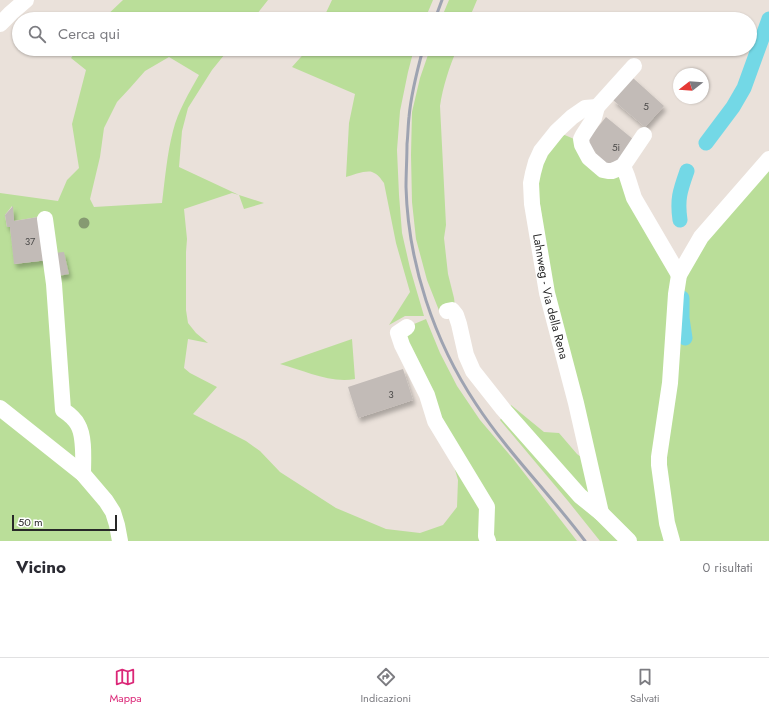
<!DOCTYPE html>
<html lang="it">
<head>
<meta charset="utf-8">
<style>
  body { margin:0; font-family:Jost,sans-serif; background:#f2f2f3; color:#2b2b33 }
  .compass { position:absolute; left:673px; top:68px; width:36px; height:36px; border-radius:50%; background:#fff; box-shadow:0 1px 3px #0004; rotate:253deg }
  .scale { position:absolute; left:12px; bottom:10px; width:105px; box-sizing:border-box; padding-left:4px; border:2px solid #282828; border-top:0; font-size:11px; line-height:14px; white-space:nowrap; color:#282828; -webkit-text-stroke:3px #fff; paint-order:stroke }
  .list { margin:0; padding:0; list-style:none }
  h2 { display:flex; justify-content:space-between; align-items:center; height:52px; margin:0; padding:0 16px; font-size:17px }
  h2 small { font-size:13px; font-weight:400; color:#7c7c81 }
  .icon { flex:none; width:22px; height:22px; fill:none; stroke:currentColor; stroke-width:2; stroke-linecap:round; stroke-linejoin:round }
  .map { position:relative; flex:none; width:769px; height:541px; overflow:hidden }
  .search { position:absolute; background:#fff; box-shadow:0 1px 3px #0004; left:12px; right:12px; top:12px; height:44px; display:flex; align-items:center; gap:10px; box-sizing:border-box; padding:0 14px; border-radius:22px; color:#7c7c81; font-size:15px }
  .sheet { height:116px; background:#fff }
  nav { display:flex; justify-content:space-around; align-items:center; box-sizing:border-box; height:56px; border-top:1px solid #e1e1e2; background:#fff; font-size:11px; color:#7c7c81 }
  nav a { display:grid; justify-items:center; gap:2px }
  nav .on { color:#db2777 }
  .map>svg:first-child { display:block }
</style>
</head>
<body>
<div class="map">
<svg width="769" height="541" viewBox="0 0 769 541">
  <defs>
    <filter id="shadow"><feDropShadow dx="2.5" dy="4.5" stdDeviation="2" flood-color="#0004"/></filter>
  </defs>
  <rect width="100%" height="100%" fill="#eae1da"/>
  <path fill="#bade99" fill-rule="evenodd" d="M123,0H268L253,19H103Z
    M332,0H433L425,19H323Z
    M449,0H477L469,19H441Z
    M78,49H229L212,70L188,108L182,131L179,167L239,195L264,203L244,209L239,195L232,193L184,209L187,239L186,252V310L188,323L196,333L208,343L188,339L184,368L190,373L217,387L193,414L246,441L260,451L280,472L336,508L386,529L420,533L443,525L457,507L458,480L446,439L402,345L407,327L426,319L440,353L457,386L480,420L514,460L577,541H0V193L58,201L67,180L79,168L72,124L86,70L71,58ZM169,57L199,75C189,93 178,111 173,131C167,154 165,179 162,203L94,207L90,199L100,157L104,128L117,102L130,88L145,71ZM12,206L14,221L44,216L48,260L15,264L10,227H7L5,215Z
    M308,49H414L408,72L400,111L397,150L399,195L402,233L410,268L424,316H405L389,325L410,292L396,243L384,183C381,179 378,174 372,172C366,170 353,175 346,177L349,123L355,94L292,67Z
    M430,49H457C449,68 443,86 440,106L446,225L444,238L448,274L454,298L456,315L440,313L427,280L416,239L412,202L411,155L412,112L420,78Z
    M560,133L574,139L622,174L679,275L769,167V541H600L568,501L500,420L511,405L544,432L559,433L577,454L589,463L556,330L536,173Z
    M352,339L355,379C331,384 303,370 280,364Z"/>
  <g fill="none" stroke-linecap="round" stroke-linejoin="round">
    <path stroke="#73d8e6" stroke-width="15" d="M706,143L733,107L744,88L769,19
      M680,220C677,199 680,191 687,171
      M682,298V318L685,338"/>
  </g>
  <path fill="#c2bbb7" filter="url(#shadow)" d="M633,78L664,106L645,127L613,100Z
    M606,117L634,140L611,169L594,155L596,152L585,143Z
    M13,206L14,221L44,216L48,260L14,264L10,227H7L5,215Z
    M64,252L69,274L58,276L53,253Z
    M403,369L413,400L358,418L348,387Z"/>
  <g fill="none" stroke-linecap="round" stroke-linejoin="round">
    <g stroke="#fff" stroke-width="16">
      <path d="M0,24L11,13L26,0"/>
      <path d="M634,66L597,107L594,118L583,135L581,139L582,145L589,158L603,170L608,171H612L617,169L623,166L644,135"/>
      <path id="s1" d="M597,107L585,108L572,117L557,131L541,151L536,162L533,173L531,183L532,204L547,293L576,403L601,513"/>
      <path d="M623,166L627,176L634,198L679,275"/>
      <path d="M45,219L54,284L63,410C69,414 75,419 78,425C85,437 83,461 83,474"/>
      <path d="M447,311L452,310L456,315L459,324L466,355L473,371L503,409L580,496L601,513L629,541"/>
      <path d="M407,327L398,333L402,345L427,395L435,421L487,507L486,536L488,541"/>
      <path d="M0,408L83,474L106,501L113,512L117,525L120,541"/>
      <path d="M672,541L667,523L659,465V457L670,383L676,294L679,275L701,237L769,159"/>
    </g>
    <path stroke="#9ea3b1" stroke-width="3" d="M435,19L442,0
      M423,49C417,71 411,94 409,117C408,126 408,135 407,144C407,158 406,173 406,187C408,263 434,341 476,404C508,453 550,494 585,541"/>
  </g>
  <circle fill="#869a72" cx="84" cy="223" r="5.5"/>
  <g text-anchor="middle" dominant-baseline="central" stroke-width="3.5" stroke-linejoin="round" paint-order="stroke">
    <g font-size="10" fill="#4e4d4c">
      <text x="646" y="106">5</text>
      <text x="616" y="147">5i</text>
      <text x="30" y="241">37</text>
      <text x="391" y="394">3</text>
    </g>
    <g font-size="12" fill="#282828" stroke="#fff">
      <text stroke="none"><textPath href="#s1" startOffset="223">Lahnweg - Via della Rena</textPath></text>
    </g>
  </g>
</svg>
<svg class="compass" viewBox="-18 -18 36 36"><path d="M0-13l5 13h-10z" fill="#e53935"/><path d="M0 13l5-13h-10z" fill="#7c7c81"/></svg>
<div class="scale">50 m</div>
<div class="search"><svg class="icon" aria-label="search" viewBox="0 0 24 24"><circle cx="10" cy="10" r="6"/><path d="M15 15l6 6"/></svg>Cerca qui</div>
</div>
<section class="sheet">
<h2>Vicino<small>0 risultati</small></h2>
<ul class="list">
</ul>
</section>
<nav>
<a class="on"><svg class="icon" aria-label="map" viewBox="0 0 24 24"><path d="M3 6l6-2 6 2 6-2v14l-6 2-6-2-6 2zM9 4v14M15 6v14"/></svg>Mappa</a>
<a><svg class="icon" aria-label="directions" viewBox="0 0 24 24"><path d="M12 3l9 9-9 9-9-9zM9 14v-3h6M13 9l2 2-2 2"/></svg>Indicazioni</a>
<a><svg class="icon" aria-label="saved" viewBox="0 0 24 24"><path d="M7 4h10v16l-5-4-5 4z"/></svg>Salvati</a>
</nav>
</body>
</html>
